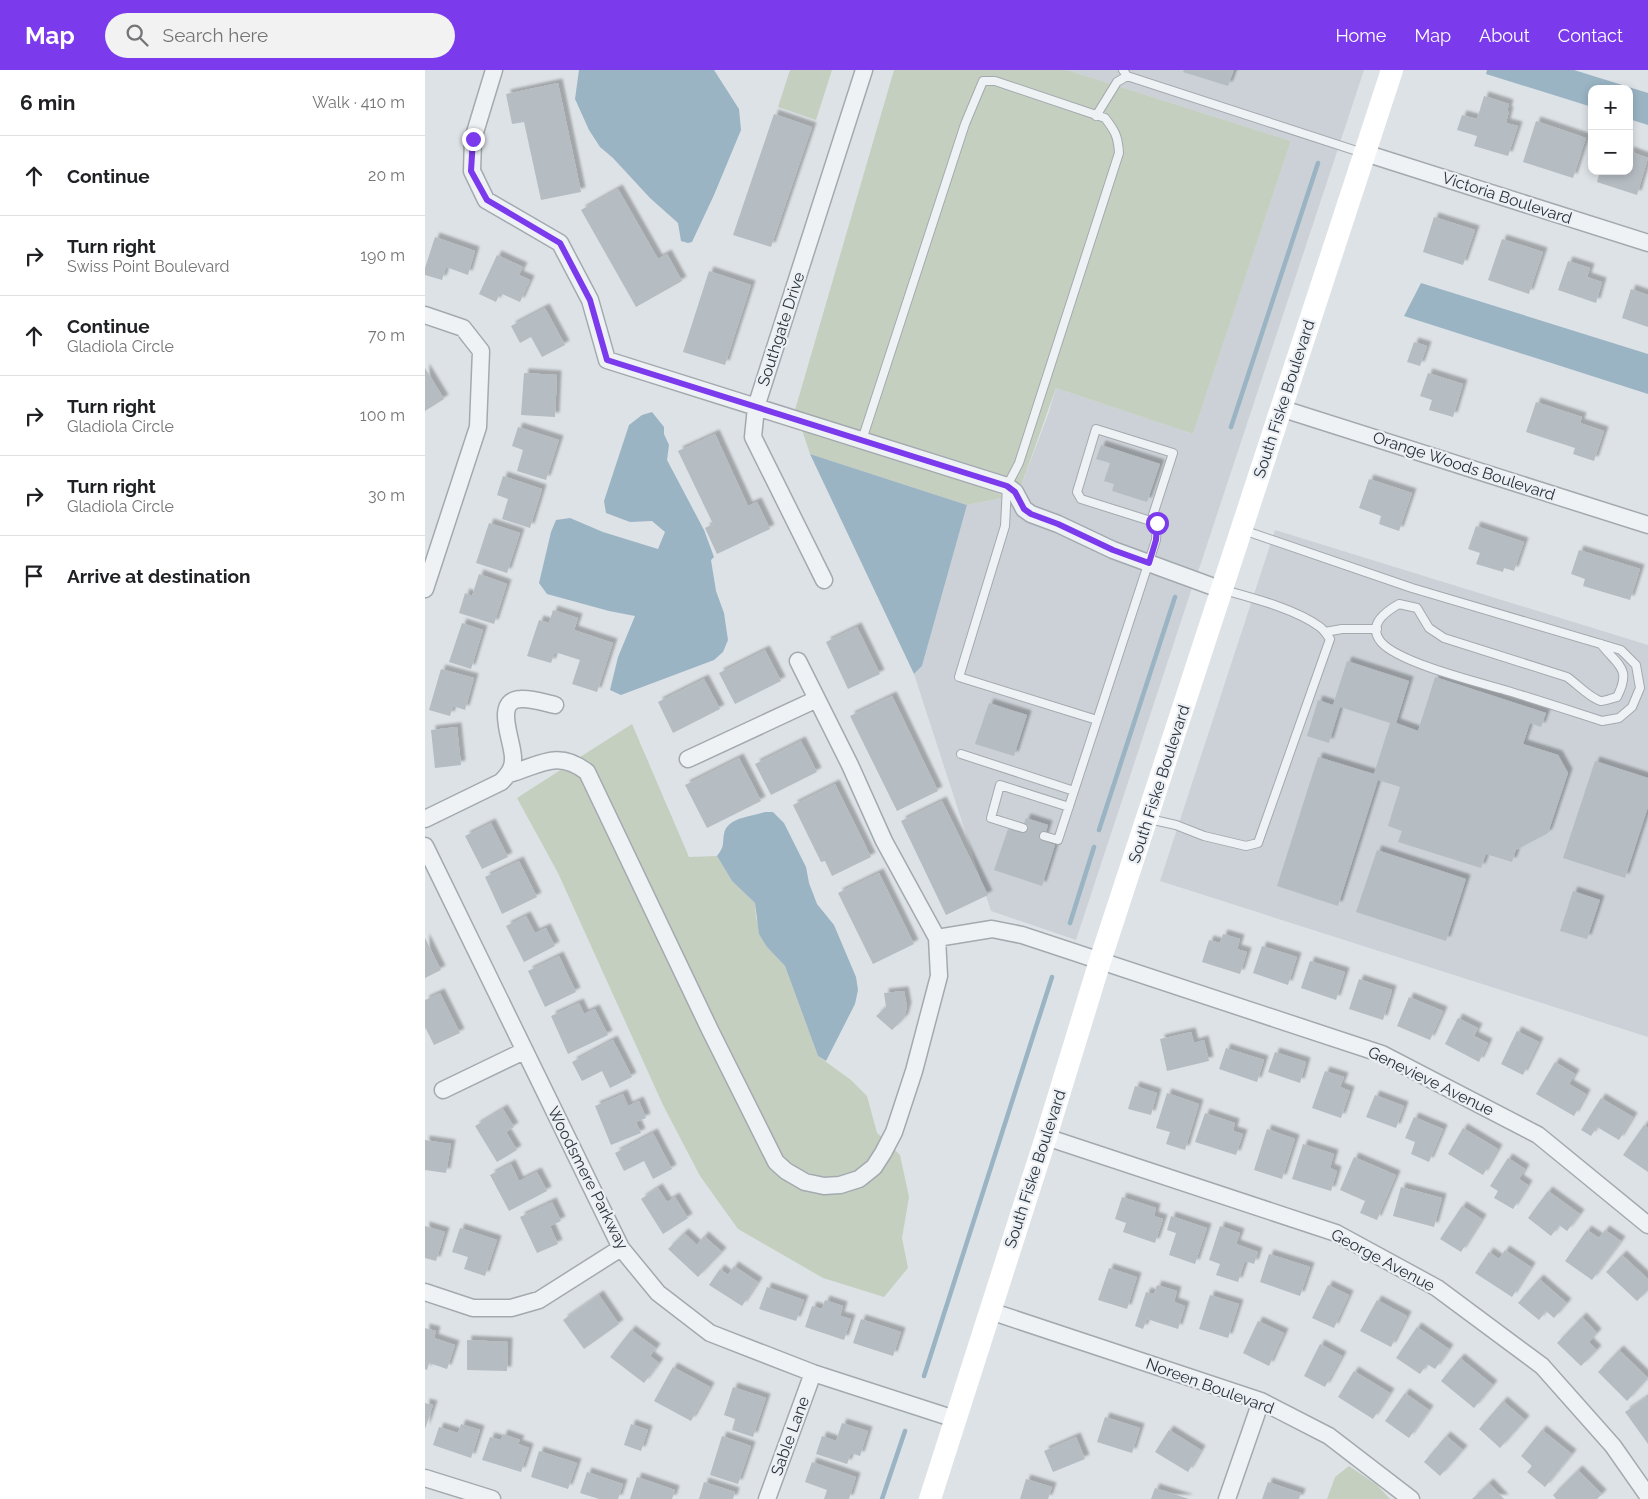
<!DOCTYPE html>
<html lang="en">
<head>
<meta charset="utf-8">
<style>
  body { margin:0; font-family:Raleway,sans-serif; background:#f2f2f2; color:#202124 }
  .controls { position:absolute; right:15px; top:15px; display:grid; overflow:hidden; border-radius:10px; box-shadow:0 2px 8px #0003 }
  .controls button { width:45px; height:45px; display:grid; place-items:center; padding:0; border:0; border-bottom:1px solid #e0e0e0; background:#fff; color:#202124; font:25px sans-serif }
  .stop { position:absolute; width:15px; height:15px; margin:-11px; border:4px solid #7c3aed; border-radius:50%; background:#fff }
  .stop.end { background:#7c3aed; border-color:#fff; box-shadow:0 1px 5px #0008 }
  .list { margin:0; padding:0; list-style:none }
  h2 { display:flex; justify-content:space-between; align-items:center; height:65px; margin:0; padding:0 20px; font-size:21px }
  h2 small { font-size:16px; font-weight:400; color:#757577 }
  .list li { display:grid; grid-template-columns:32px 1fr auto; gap:15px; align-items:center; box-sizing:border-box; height:80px; padding:0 20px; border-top:1px solid #e0e0e0 }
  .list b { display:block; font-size:19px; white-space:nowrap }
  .list p { margin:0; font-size:16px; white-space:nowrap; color:#757577 }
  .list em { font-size:16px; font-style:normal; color:#757577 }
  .icon { flex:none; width:28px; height:28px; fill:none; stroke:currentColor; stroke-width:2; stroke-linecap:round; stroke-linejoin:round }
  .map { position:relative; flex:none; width:1223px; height:1429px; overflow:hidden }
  header { display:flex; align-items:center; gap:30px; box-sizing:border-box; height:70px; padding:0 25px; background:#7c3aed; color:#fff }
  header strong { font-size:24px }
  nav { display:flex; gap:28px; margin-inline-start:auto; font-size:18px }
  .search { width:350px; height:45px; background:#f2f2f2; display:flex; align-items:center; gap:12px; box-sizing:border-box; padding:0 18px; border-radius:28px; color:#757577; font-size:19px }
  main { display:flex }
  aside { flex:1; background:#fff }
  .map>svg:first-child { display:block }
</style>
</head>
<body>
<header>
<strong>Map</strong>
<div class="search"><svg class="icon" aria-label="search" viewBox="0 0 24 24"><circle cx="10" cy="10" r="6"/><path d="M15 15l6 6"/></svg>Search here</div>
<nav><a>Home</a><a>Map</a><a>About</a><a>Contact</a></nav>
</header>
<main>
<aside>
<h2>6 min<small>Walk · 410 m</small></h2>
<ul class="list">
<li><svg class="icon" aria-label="ahead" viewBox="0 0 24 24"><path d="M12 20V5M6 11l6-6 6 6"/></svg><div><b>Continue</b></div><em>20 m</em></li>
<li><svg class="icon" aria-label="right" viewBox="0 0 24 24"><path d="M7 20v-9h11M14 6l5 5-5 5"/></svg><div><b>Turn right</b><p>Swiss Point Boulevard</p></div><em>190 m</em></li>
<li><svg class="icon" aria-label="ahead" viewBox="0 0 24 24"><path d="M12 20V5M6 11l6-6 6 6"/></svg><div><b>Continue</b><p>Gladiola Circle</p></div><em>70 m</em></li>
<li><svg class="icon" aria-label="right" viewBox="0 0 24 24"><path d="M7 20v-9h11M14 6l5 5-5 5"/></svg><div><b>Turn right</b><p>Gladiola Circle</p></div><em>100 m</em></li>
<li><svg class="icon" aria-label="right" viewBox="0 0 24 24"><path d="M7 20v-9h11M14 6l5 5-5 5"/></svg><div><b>Turn right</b><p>Gladiola Circle</p></div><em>30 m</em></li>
<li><svg class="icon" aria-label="arrive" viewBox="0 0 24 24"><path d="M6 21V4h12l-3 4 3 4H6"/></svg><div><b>Arrive at destination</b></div></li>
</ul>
</aside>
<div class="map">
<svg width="1223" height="1429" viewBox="0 0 1223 1429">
  <defs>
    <filter id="shadow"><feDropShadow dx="4.5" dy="-4.5" stdDeviation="1" flood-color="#0004"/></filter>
  </defs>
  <rect width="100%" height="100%" fill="#dde2e6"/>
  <path fill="#cbd1d7" d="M642,0H939L773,502L691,472L636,446L611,437L605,433L596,416L624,342L631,318L768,364L866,71Z
    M582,427L592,443L603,452L630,462L685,487L767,518L651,870L566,841L489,604L497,596L542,435Z
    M850,460L1223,575V967L735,811Z"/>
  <path fill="#c5cfbf" d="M365,0H407L391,50L353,37Z
    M469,0H642L866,71L768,364L631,318L596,416L584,408L562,400L370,340Z
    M377,360L557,417L582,427L542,435L385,384Z
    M207,654L264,787L292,786L307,811L330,833L331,848L342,877L360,896L393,986L426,1010L442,1026L452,1063L458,1068C454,1076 450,1084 444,1091C418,1118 382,1108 357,1086L292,956L166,696L155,687Z
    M137,699L142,700L155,708L278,964L346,1099C355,1107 366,1116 378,1120C418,1135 451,1114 469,1079L475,1085L484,1127L477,1168L483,1198L459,1227L398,1208L313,1159L275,1106L238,1035L133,803L92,728Z
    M924,1396L952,1415L965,1429H902L910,1407Z"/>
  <path fill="#9ab4c4" d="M154,0H289L314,39L316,60L289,125L267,172L263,173L256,171L253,153L225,128L188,88L175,77L164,60L150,29Z
    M1062,0H1149L1223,23V55L1204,49V19H1167V37L1061,4Z
    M996,213L1223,284V324L979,246Z
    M227,342L239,357V364L244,375L242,390L279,460L289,487L286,490L291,521L299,543L303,570L298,582L289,590L196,625L185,620L193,587L210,546L184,541L122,524L114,513L126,462L131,450L145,448L178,462L233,479L240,462L227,451L205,452L181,443L179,431L204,355L217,345Z
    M385,384L542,435L497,596L489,604Z
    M340,742H348L359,753L381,797L384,813L392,834L409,855L431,907L433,920L430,934L401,991L393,986L360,896L342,877L334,864L330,833L307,811L292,786C300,775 297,776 299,764C302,747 327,747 340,742Z"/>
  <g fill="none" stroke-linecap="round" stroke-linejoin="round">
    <path stroke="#9ab4c4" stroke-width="4.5" d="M806,357L893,93
      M674,760L750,527
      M645,853L669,777
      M499,1306L627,907
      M457,1429L480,1361"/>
  </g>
  <path fill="#b5bcc2" filter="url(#shadow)" d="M759,0H809L803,16L758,2Z
    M133,13L156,122L116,130L99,52L87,54L81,24Z
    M1059,26L1084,34L1082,41H1084L1081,53L1093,56L1083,86L1049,76L1052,66L1032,60L1037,45L1052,49Z
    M349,44L387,57L346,177L308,165Z
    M1111,51L1161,68L1148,108L1098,92Z
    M1204,81L1223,88L1212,125L1172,112L1175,101H1204Z
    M193,119L233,189L242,184L257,211L211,237L156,140Z
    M1009,147L1050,160L1038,195L998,182Z
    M10,167L50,181L43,205L21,197L17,210L0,205V198Z
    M1077,169L1118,182L1104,224L1063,210Z
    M72,185L98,197L94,205L105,210L95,232L75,223L71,232L54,224Z
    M1143,191L1165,198L1162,207L1177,212L1171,233L1133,220Z
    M284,201L326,215L300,295L258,282Z
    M1206,219L1223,225V257L1197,248Z
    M120,238L140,275L117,287L106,267L95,273L86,256Z
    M989,272L1002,276L995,296L982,292Z
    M0,298L19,329L0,341Z
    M99,303L132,305L130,347L96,345Z
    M1003,303L1038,314L1028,347L1004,340L1007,330L995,326Z
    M1111,332L1157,347L1155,353L1179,361L1169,391L1148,384L1150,378L1101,362Z
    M93,357L134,370L121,410L92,401L98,380L87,376Z
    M290,364L323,436L332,432L345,459L292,484L280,458L288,454L253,381Z
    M676,375L735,394L722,432L687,421L689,414L679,411L685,393L671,389Z
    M78,406L117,419L105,458L77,449L83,429L72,425Z
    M944,409L987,423L974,461L954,454L956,446L934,438Z
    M64,453L95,463L82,503L51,493Z
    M1051,456L1099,472L1089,501L1079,498L1078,502L1051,494L1055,483L1043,479Z
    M1154,480L1215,499L1205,530L1158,516L1160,509L1146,504Z
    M54,504L82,514L69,554L34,543L40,523L47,526Z
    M128,540L153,548L149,560L188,573L172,622L147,614L155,590L130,582L126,593L102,586L114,550L124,553Z
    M37,553L58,560L46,599L24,592Z
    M432,557L455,604L423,619L401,572Z
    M340,580L356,611L310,634L294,603Z
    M922,591L984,611L971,653L993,661L1010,607L1121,643L1116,657L1105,653L1098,674L1133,685L1143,703L1123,763L1091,780L1087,792L1061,784L1056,798L973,772L977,761L963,756L975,717L953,710L913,836L852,816L893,687L949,704L965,653L915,637L904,673L882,666L893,630L908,635Z
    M16,599L49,608L40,640L28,636L25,646L4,640Z
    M279,609L295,639L248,663L233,632Z
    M467,626L513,721L472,741L425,646Z
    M564,633L602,645L589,686L550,674Z
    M32,657L36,695L10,698L6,660Z
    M376,671L392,702L346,725L330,694Z
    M314,688L336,731L282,758L260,715Z
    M1170,691L1223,708V737L1200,808L1138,788Z
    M410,714L446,787L407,806L400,791L396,792L368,735Z
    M517,731L563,825L521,845L476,751Z
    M601,748L623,755L618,771L630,775L617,816L569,800L583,759L596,763Z
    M66,753L83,787L57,799L40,766Z
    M952,780L1041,809L1021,871L931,842Z
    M94,791L112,827L77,844L60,807Z
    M454,803L489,874L448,894L413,823Z
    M1148,821L1175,830L1162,869L1135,861Z
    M101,846L110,863L121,858L130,876L99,892L81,856Z
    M798,864L815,869L812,879L822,882L815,904L777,892L784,870L795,873Z
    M0,868L16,900L0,908Z
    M837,876L872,887L863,915L828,903Z
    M134,886L151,922L120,937L103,901Z
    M885,891L920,902L911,930L876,918Z
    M934,909L967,920L958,950L924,939Z
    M479,921L482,937L479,948L467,960L451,946L461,937L459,923Z
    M15,923L35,963L9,975L0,957V930Z
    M984,927L1018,941L1005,970L972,956Z
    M154,933L159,944L170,939L183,965L143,984L126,946Z
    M1033,948L1053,958L1049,966L1063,973L1054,992L1020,974Z
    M1092,961L1114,972L1098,1005L1076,994Z
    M766,962L769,973L779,970L784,991L742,1001L735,969Z
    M188,970L207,1007L185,1018L177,1001L157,1011L147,992Z
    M801,978L839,990L832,1012L794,999Z
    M850,982L881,992L875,1013L843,1002Z
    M1130,992L1150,1004L1144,1014L1161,1024L1149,1046L1111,1024Z
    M900,1001L919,1007L915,1017L925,1021L916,1048L887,1038Z
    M710,1016L732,1023L726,1045L703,1039Z
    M742,1023L774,1034L760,1080L741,1074L745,1062L731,1058Z
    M198,1024L203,1036L214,1031L221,1048L211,1052L216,1063L186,1075L170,1036Z
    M950,1025L979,1036L971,1058L941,1047Z
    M1176,1028L1208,1047L1194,1070L1172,1057L1166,1066L1156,1060Z
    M78,1039L89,1057L81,1062L92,1080L72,1092L50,1056Z
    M780,1043L810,1053L808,1061L818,1064L811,1085L770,1072Z
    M989,1047L1018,1059L1004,1092L986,1084L990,1072L980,1068Z
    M1219,1055L1223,1058V1102L1198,1085Z
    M1038,1058L1073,1079L1058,1105L1023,1084Z
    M842,1059L870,1069L857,1109L829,1100Z
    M228,1063L247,1099L228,1109L219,1091L199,1101L190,1083Z
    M0,1070L26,1074L21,1103L0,1100Z
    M878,1074L909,1084L905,1098L912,1101L906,1121L867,1109Z
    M929,1087L971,1105L952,1150L935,1143L940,1131L915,1120Z
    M1083,1088L1100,1099L1094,1109L1103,1115L1088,1139L1069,1128L1073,1121L1065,1116Z
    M86,1094L94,1111L112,1102L122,1121L84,1141L65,1105Z
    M976,1117L1017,1128L1009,1157L968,1146Z
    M233,1118L242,1132L250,1127L263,1148L238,1164L216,1129Z
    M1123,1121L1155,1144L1142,1161L1134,1155L1126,1166L1103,1148Z
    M697,1127L731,1138L729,1146L738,1149L730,1173L698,1162L701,1153L690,1149Z
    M127,1132L136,1151L125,1156L133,1174L112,1183L95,1147Z
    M1037,1136L1057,1149L1036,1182L1015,1169Z
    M746,1146L782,1158L770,1194L744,1185L751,1163L742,1160Z
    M0,1156L20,1162L11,1191L0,1188Z
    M795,1156L815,1163L811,1174L833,1182L829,1194L820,1191L813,1212L791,1205L795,1194L784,1190Z
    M35,1158L72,1170L60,1206L39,1199L43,1187L27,1182Z
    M1162,1160L1174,1168L1180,1160L1196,1171L1167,1210L1140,1191Z
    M259,1163L272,1175L279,1166L297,1182L273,1207L243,1179Z
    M1080,1180L1106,1197L1087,1227L1050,1203L1064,1182L1074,1189Z
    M844,1184L885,1197L875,1226L835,1212Z
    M1197,1185L1223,1209V1220L1212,1231L1181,1202Z
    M309,1196L333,1212L317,1236L284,1215L295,1199L303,1205Z
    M684,1198L712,1207L702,1239L673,1230Z
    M1114,1209L1142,1233L1129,1248L1121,1241L1114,1250L1093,1233Z
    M732,1215L752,1221L749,1232L760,1236L753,1259L722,1249L718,1259L710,1256L721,1222L729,1224Z
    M903,1215L924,1225L909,1258L887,1248Z
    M342,1217L379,1230L371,1251L334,1239Z
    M174,1225L194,1254L159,1279L138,1250Z
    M785,1225L814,1234L803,1268L774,1259Z
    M400,1230L418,1236L415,1246L426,1249L419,1270L380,1257L387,1236L397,1239Z
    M952,1230L982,1246L966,1277L935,1261Z
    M1157,1247L1172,1263L1164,1272L1172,1280L1156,1296L1132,1273Z
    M436,1249L476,1262L468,1286L428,1273Z
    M833,1251L859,1263L844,1296L818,1283Z
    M992,1257L1024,1279L1010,1299L1002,1294L995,1304L971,1288Z
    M0,1258L11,1261L9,1268L30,1275L22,1299L4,1293L2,1300L0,1299Z
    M206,1260L231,1278L225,1286L234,1293L219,1313L185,1287Z
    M42,1270L83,1272L82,1301L42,1300Z
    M895,1274L917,1286L900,1317L879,1306Z
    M1194,1280L1223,1308L1202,1331L1173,1302Z
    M1035,1288L1068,1315L1049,1338L1016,1311Z
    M248,1297L285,1317L266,1351L229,1331Z
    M929,1301L965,1323L948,1349L913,1327Z
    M308,1317L341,1328L328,1367L307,1360L310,1349L299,1345Z
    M980,1323L1004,1340L984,1368L960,1351Z
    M1222,1327L1223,1329V1374L1200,1342Z
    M1078,1331L1100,1350L1075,1378L1054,1359Z
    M0,1333L8,1335L0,1359Z
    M680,1347L715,1358L707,1383L672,1372Z
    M417,1353L443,1361L435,1386L426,1383L422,1394L391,1384L397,1366L411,1371Z
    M36,1354L55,1360L46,1388L8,1375L14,1357L33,1363Z
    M206,1354L223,1360L216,1381L199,1375Z
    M744,1360L776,1380L763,1402L730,1382Z
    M1117,1360L1147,1384L1120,1417L1102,1402L1107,1396L1096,1386Z
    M78,1364L95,1370L93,1374L104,1378L96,1402L57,1390L65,1367L76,1370Z
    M297,1366L326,1376L313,1414L285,1405Z
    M1021,1366L1038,1380L1015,1406L999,1392Z
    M651,1367L660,1389L628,1402L619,1381Z
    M114,1381L152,1393L143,1419L106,1407Z
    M387,1392L431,1407L424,1429H399L402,1420L380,1412Z
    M1153,1400L1177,1424L1172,1429H1131L1128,1425Z
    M162,1402L198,1414L193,1429H174L155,1423Z
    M212,1407L250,1420L247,1429H205Z
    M601,1409L627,1417L623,1429H595Z
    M279,1412L310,1422L308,1429H274Z
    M843,1412L876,1423L874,1429H837Z
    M1064,1413L1079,1429H1047Z
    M730,1418L764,1429H726Z"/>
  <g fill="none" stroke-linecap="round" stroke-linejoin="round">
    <g stroke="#a3aaaf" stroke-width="10">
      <path id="lane" d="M698,0L702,6L938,83
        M671,46L692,12L702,6
        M437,370L540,54L558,11H570L680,48C690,61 693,66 694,83L594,393L582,416L580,456L534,607L672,650
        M818,460L987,518L1196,580L1211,595L1215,618L1207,637L1194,648L1177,651C1143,640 1110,629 1076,619C1048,611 973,592 956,572C942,555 960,542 974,534L992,538L1004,558L1019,568L1142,607C1151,613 1166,629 1176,631C1181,631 1187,628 1192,627C1207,598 1193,596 1176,574
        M900,562L917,559H952
        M536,684L649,721
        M724,749L751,755L779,766L821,776L833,773L905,569C902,565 899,560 895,557C871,539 828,528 799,520
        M598,758L566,748L575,715L644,737
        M619,766L633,770L731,470L732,453L728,445L748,383L671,359L652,422L656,429L732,453"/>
    </g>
    <g stroke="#a3aaaf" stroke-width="19">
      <path id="street" d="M69,0L48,69L47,101L61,130L135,173L165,230L182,290L582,416L590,422L599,439L606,444L633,454L688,480L797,520
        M940,83L1223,173
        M0,245L38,258L56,281L53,357L0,519
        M855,338L1223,455
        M399,510L328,367L331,337L439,0
        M263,689L392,629
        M84,704C115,695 133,679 162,702L285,960L351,1092L361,1101L380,1112L399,1116L415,1115L434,1109L449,1097L458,1083L469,1062L489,1001L514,906L512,868L459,771L425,695L373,591
        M0,749L76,712C83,705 88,699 88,689C89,673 67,630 96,629C107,628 120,633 130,635
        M0,776L196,1178L233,1223L285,1263L388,1303L530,1349
        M512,868L567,859L597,865L957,984L1113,1065L1223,1155
        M18,1020L99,981
        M621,1067L911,1163L1012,1218L1117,1296L1188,1376L1223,1426
        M0,1222L48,1238H86L114,1230L196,1178
        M565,1241L836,1331L904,1366L986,1429
        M0,1408L67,1429
        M342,1429L388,1303
        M802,1429L836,1331"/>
    </g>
    <use href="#lane" stroke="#eff2f5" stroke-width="8"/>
    <use href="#street" stroke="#eff2f5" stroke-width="16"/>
    <path stroke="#fff" stroke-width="22" d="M505,1429L621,1067L675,891L967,0"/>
  </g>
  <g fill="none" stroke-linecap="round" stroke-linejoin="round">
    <path stroke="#7c3aed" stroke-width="6" d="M48,69L46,101L62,130L135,173L165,230L182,290L582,416L590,422L599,439L606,444L633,454L688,480L724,493L731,470L732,453"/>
  </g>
  <g text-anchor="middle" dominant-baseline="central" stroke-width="4.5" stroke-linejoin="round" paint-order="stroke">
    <g font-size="16" fill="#28323b" stroke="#ecf0f4">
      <text transform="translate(1082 128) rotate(18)">Victoria Boulevard</text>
      <text transform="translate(356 259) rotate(-72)">Southgate Drive</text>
      <text transform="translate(859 329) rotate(-72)">South Fiske Boulevard</text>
      <text transform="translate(1039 396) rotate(18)">Orange Woods Boulevard</text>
      <text transform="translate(734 714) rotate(-72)">South Fiske Boulevard</text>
      <text transform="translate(1006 1011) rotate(26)">Genevieve Avenue</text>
      <text transform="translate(610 1099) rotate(-72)">South Fiske Boulevard</text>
      <text transform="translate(163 1108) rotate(63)">Woodsmere Parkway</text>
      <text transform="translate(958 1190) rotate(28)">George Avenue</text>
      <text transform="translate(785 1316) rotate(20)">Noreen Boulevard</text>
      <text transform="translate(365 1366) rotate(-70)">Sable Lane</text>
    </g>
  </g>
</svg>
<div class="controls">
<button>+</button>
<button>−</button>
</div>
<div class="stop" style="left:732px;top:453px"></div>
<div class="stop end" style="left:48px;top:69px"></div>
</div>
</main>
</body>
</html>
